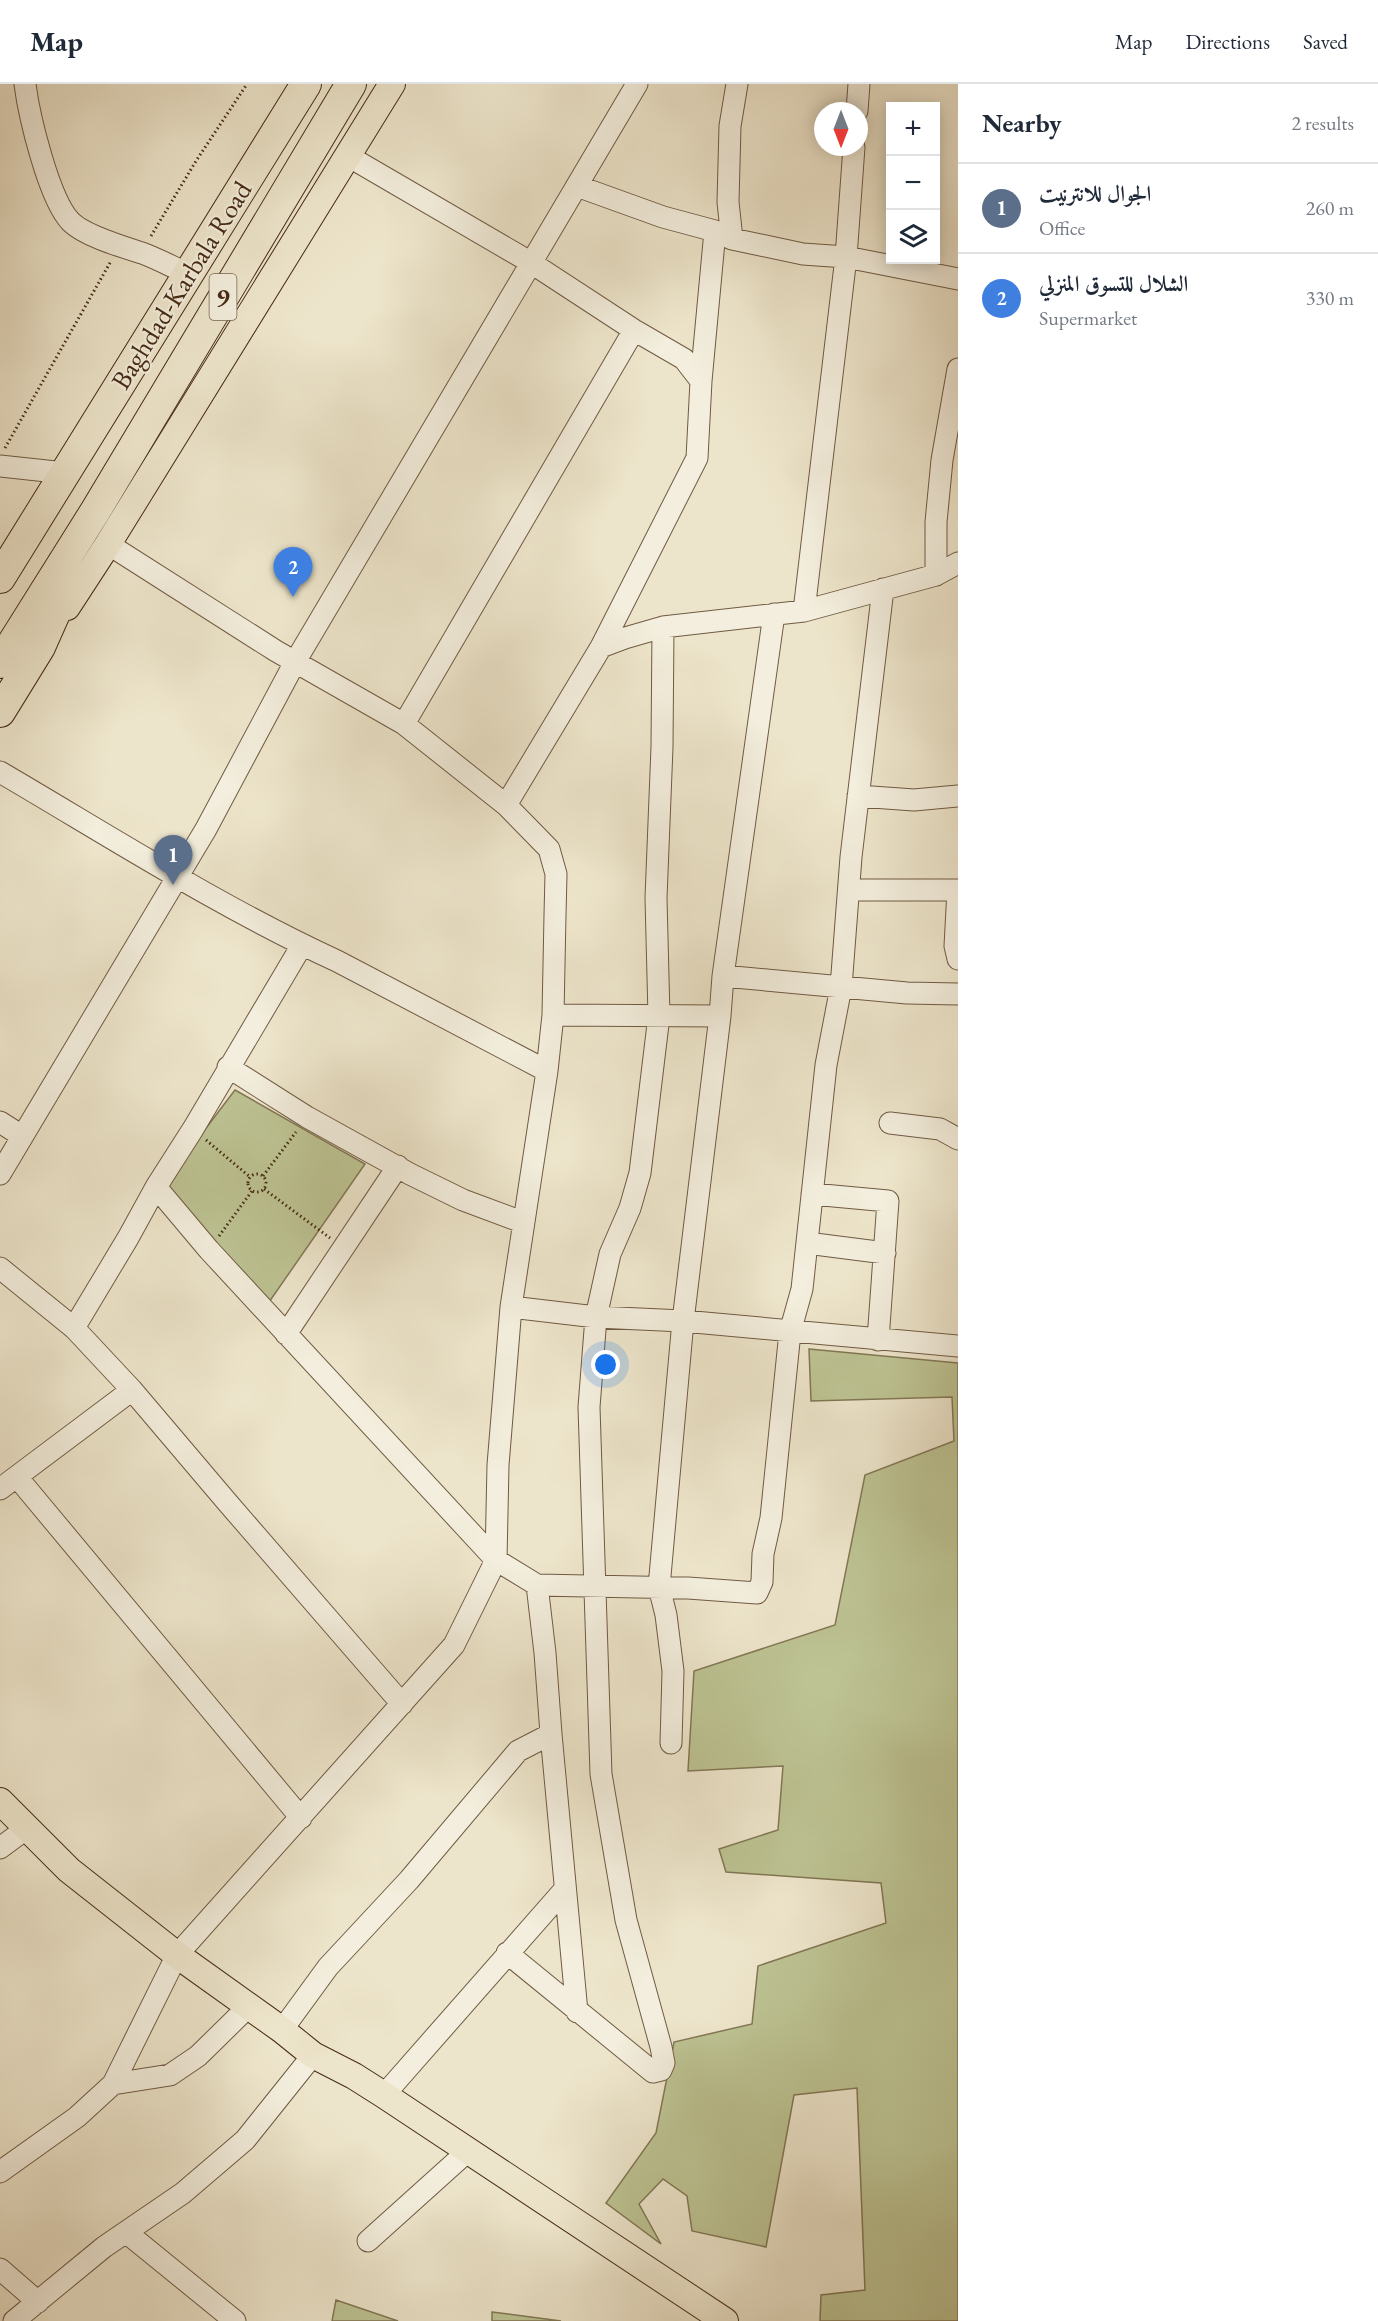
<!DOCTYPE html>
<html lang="en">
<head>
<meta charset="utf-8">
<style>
  body { margin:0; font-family:"EB Garamond",Amiri,serif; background:#f2f2f3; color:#1f2937 }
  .controls { position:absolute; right:18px; top:18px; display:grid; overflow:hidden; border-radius:0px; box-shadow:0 3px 15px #0003 }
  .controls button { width:54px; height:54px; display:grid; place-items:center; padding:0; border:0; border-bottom:2px solid #e0e1e3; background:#fff; color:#1f2937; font:30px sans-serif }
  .compass { position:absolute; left:814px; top:18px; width:54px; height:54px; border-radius:50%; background:#fff; box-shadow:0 3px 15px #0003; rotate:180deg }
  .you { position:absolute; left:606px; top:1281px; width:21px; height:21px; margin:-15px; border:4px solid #fff; border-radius:50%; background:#1a73e8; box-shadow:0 0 0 9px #1a73e833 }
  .badge { display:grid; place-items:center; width:39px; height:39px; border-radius:50%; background:#8f2418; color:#fff; font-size:20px; font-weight:700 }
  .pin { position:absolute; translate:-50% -50px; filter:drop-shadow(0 2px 3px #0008) }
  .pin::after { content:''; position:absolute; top:32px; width:21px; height:18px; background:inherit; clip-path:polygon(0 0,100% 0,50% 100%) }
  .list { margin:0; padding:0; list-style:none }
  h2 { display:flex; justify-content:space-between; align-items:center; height:78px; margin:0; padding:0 24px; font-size:26px }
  h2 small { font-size:20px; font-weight:400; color:#747a83 }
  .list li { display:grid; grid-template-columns:39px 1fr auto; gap:18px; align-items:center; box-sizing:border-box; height:90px; padding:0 24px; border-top:2px solid #e0e1e3 }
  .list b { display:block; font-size:22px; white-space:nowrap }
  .list p { margin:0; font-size:20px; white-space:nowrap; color:#747a83 }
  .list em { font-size:20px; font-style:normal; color:#747a83 }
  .icon { flex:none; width:33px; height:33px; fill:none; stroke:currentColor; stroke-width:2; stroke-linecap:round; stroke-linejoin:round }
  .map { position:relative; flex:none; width:958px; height:2237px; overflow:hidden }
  header { display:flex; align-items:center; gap:36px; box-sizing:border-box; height:84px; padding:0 30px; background:#fff; border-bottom:2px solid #e0e1e3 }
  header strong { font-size:28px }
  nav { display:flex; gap:33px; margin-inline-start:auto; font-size:21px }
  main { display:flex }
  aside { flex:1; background:#fff }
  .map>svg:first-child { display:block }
</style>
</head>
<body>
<header>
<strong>Map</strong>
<nav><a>Map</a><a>Directions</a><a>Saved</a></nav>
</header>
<main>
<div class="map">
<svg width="958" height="2237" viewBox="0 0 958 2237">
  <rect width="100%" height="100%" fill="#ede5cb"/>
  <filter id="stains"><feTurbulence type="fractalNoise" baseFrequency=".00333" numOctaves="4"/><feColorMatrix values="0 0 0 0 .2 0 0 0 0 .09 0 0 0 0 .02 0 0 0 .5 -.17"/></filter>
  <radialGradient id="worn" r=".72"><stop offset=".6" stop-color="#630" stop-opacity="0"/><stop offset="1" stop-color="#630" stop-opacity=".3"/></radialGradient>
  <path fill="#bdc393" stroke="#827754" stroke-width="1.5" d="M235,1006L365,1080L267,1221L165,1098Z
    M809,1265L958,1279V2237H820L821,2211L865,2206L857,2004L794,2011L766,2163L692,2147L687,2112L663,2095L639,2120L661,2160L606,2119L656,2049L674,1958L752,1940L758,1882L886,1839L881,1799L726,1788L719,1765L778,1746L783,1682L688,1687L694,1587L835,1541L865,1391L954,1357L952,1313L811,1317Z
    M336,2216L398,2237H332Z
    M492,2228L561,2237H492Z"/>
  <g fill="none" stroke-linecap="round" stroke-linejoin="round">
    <g stroke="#705a43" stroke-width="23">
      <path id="minor" d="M25,0C29,32 49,116 71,138C85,152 123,163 142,169C158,175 173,183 188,190
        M857,27L859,0
        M577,102L663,133L715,147L732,155L803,170L846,173L958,195
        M732,155L728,118L730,42L737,0
        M701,297L715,147
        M0,382L65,389
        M108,460L276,567L404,640L506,721
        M936,491V438L942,376L958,285
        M804,527L846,173L854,63
        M601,563L625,554L663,543L804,527L936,491L958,479
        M404,640L634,246
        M0,688C111,753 220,823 337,877L547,987
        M858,712L914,716L958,712
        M849,806H958
        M958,806L955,862L958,875
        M723,892L907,909L958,910
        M553,931L720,932
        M228,983L307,1033L410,1090L463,1116L522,1138
        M0,1038L22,1052
        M890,1039L940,1045L958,1055
        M0,1090L206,745L295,578L637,0
        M156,1103L209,1166L496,1476L537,1501L688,1504L757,1509L762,1498L763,1470L771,1434L790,1248L802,1205L826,981L841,903L851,773L883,505
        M812,1110L888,1117L878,1256
        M807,1159L885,1169
        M0,1184L74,1244L132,1306L227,1418L402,1620
        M511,1223L596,1233L683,1237L958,1262
        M74,1244L128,1154L156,1103L193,1045L302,861
        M286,1250L398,1082
        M17,1393L301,1734
        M0,1405L132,1306
        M537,1501L545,1569L551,1650L577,1928
        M671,1659L673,1587L666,1531L659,1503L683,1237L720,932L723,892L774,530
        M0,1764L27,1744
        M507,1869L653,1988L661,1986L664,1979L661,1963L626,1836L601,1690L589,1323L596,1233L610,1170L630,1124L640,1089L659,932L656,814L662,663L663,543
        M282,1946L328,1883L409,1796L518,1667L551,1650
        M113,2000L170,1991L198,1972L249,1922
        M384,2011L565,1805
        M0,2088L77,2033L113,2000L177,1871L454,1561L496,1476L498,1381L511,1223L547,987L553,931L555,831L556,790L549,765L506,721L601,563L697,374L701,297L684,275L634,246L530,178L348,72
        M127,2149L235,2237
        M368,2157L468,2067
        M0,2185L38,2218
        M14,2237L104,2163L183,2109L245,2056L313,1971"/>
    </g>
    <g stroke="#462b16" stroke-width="28">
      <path id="major" d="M67,523L108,460L392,0
        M0,1717L69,1786L177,1871L282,1946L313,1971L354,1992L384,2011L725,2237"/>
    </g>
    <g stroke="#462b16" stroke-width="32">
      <path id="highway" d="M0,494L306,0
        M0,579L96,426L351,0
        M0,628L40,563L72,491"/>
    </g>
    <path stroke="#462b16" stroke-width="3" stroke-dasharray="1.5 3" stroke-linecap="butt" d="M151,152L196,77L247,0
      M5,364L111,177
      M206,1056L250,1093
      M248 1099a9 9 0 1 1 18 0a9 9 0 1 1-18 0Z
      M263,1092L296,1048
      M264,1105L330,1154
      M219,1152L252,1107"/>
    <use href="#minor" stroke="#f3eedd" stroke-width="21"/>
    <use href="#major" stroke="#ede5cb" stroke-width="26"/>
    <use href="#highway" stroke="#ede5cb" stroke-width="30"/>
  </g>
  <g text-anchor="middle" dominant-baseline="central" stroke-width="4.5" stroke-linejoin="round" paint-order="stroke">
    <rect fill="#f3eedd" stroke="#7a6652" stroke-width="1.5" x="209.5" y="190" width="27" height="46" rx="4.5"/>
    <g font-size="26" font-weight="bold" fill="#462b16">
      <text x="223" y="213">9</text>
    </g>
    <g font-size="27" fill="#462b16" stroke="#f3eedd">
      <text transform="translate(181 201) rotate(-58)">Baghdad-Karbala Road</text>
    </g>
  </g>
  <rect width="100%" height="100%" filter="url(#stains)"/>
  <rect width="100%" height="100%" fill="url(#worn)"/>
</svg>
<div class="controls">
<button>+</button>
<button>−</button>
<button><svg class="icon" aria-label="layers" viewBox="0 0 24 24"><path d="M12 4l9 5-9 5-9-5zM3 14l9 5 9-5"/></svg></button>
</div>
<svg class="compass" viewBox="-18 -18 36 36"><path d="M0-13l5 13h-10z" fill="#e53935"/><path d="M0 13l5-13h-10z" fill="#747a83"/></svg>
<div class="you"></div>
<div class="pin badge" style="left:173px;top:801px;background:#5c6f8a">1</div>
<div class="pin badge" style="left:293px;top:513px;background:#3f7fe0">2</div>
</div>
<aside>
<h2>Nearby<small>2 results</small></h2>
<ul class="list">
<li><span class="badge" style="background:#5c6f8a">1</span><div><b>الجوال للانترنيت</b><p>Office</p></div><em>260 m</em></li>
<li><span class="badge" style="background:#3f7fe0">2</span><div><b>الشلال للتسوق المنزلي</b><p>Supermarket</p></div><em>330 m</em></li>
</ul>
</aside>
</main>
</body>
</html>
